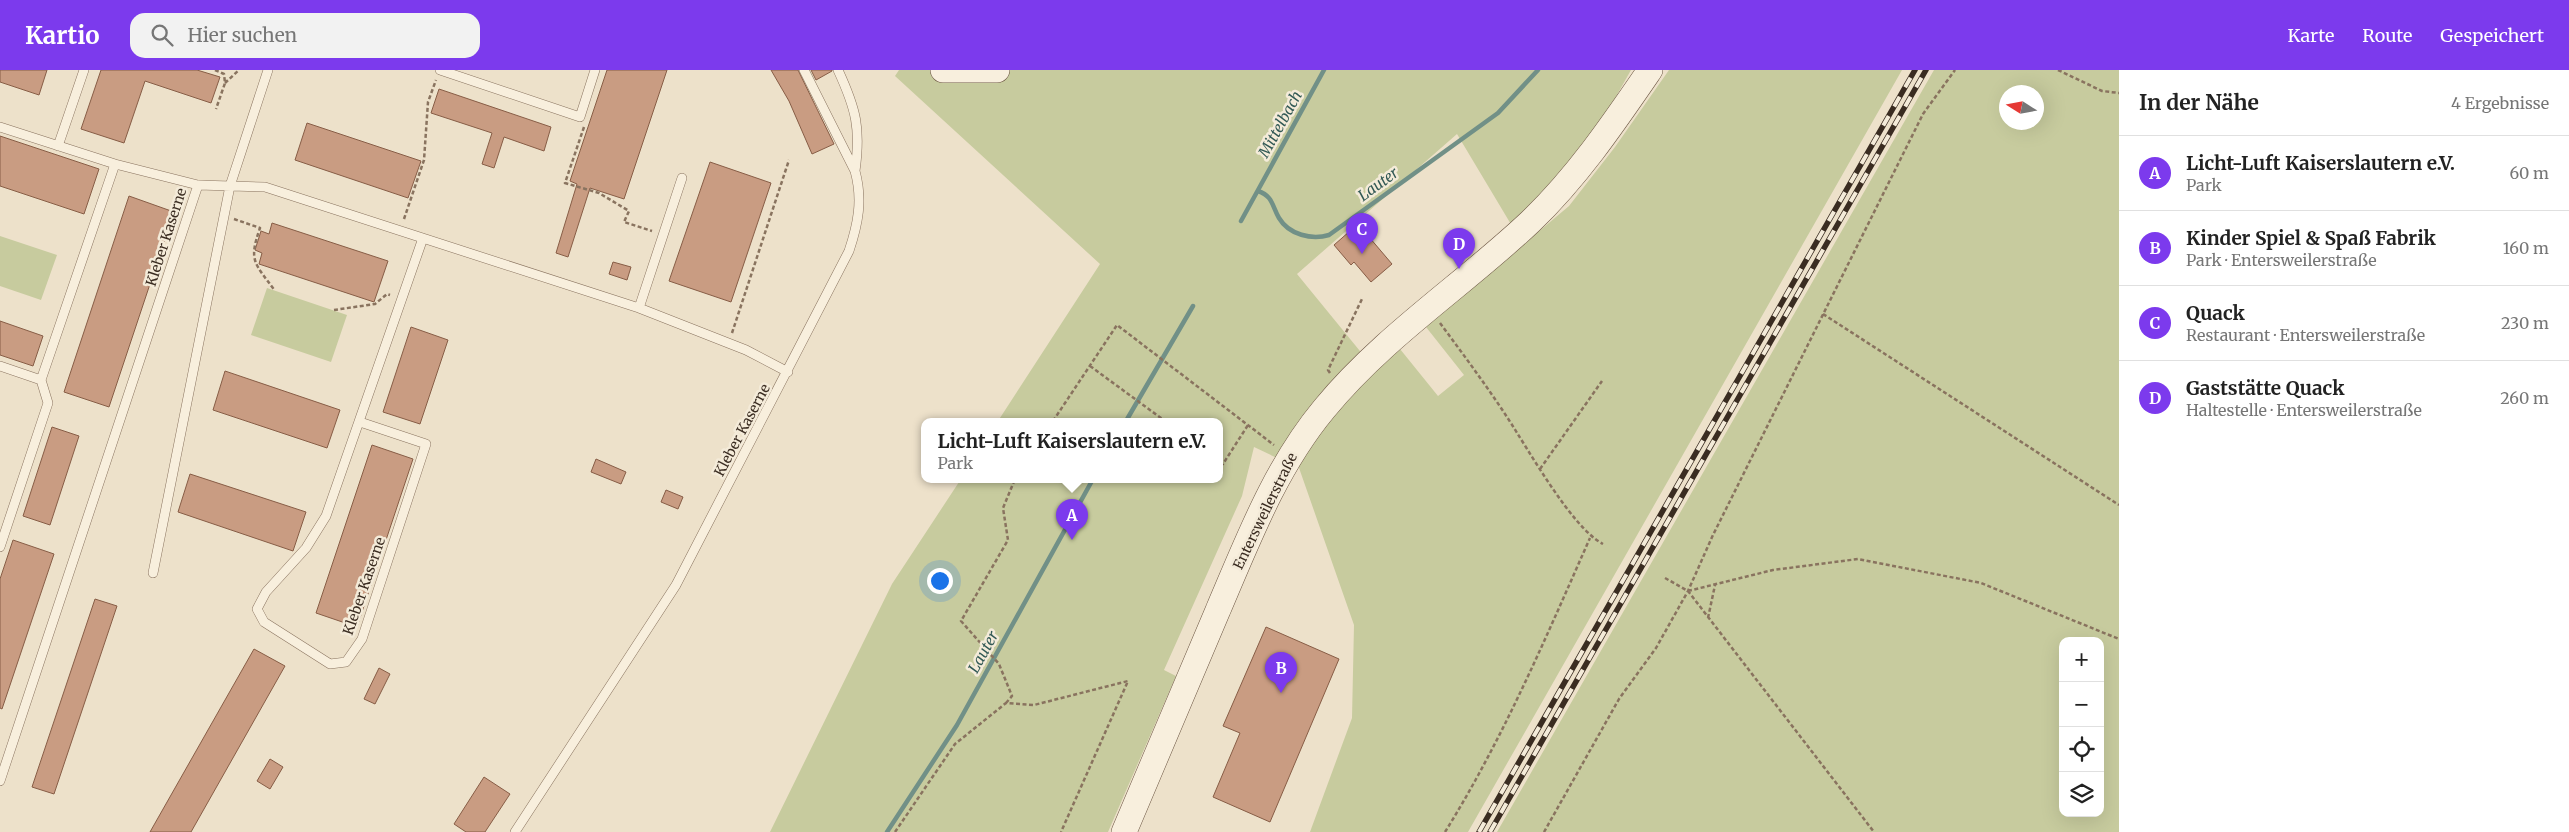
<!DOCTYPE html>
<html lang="de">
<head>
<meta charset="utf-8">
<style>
  body { margin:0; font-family:Merriweather,serif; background:#f2f2f2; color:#222 }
  .controls { position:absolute; right:15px; bottom:15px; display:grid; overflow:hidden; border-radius:10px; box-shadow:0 5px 20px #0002 }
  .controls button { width:45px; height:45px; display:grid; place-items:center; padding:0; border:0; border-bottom:1px solid #e0e0e0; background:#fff; color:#222; font:25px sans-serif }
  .compass { position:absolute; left:1999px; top:15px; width:45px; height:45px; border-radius:50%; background:#fff; box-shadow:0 5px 20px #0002; rotate:281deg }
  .you { position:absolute; left:939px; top:510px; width:18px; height:18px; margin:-12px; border:4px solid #fff; border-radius:50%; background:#1a73e8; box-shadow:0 0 0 8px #1a73e833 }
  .badge { display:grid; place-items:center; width:32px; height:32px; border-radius:50%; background:#7c3aed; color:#fff; font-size:16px; font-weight:700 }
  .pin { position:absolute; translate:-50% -41px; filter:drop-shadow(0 1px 2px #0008) }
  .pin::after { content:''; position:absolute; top:26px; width:18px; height:15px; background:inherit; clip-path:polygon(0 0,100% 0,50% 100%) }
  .popup { position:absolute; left:921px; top:348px; width:302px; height:65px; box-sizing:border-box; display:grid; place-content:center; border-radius:10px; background:#fff; filter:drop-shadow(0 1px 4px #0005); font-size:16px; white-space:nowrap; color:#767676 }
  .popup b { font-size:19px; color:#222 }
  .popup::after { content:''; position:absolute; left:50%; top:100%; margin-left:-10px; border:10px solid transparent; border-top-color:#fff }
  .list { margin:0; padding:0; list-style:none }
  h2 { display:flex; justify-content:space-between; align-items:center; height:65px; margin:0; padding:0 20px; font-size:21px }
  h2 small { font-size:16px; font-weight:400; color:#767676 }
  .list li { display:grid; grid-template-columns:32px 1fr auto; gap:15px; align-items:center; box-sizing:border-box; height:75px; padding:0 20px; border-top:1px solid #e0e0e0 }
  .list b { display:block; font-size:19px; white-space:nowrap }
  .list p { margin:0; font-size:16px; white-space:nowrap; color:#767676 }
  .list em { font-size:16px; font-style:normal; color:#767676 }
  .icon { flex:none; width:28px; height:28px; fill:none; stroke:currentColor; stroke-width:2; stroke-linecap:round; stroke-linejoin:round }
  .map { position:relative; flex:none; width:2119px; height:762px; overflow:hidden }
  header { display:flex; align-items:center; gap:30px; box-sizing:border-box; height:70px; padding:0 25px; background:#7c3aed; color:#fff }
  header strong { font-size:24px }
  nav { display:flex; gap:28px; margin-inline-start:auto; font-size:18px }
  .search { width:350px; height:45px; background:#f2f2f2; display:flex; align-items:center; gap:12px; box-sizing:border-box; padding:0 18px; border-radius:15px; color:#767676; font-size:19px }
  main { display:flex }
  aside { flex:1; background:#fff }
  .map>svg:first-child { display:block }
</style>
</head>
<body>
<header>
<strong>Kartio</strong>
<div class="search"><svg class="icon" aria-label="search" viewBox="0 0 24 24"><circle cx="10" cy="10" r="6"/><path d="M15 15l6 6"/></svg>Hier suchen</div>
<nav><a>Karte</a><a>Route</a><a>Gespeichert</a></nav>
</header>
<main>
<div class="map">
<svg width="2119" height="762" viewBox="0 0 2119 762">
  <rect width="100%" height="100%" fill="#ede1ca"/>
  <path fill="#c7cb9e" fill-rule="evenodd" d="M899,0H1631L1596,62L1512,156L1457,64L1297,204L1364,286L1277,388L1254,377L1242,426L1164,600L1176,606L1108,762H770L892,514L961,409H1220V351H998L1100,194L895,6Z
    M1669,0H1902L1468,762H1310L1352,648L1354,555L1298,395L1329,349L1367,309L1400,279L1438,326L1464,305L1426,257L1569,136L1615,77Z
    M1934,0H2119V762H1497ZM2006,22H2036V52H2006ZM2063,571H2100V743H2063Z
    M0,166L57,185L41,230L0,216Z
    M267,218L347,245L331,292L251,265Z"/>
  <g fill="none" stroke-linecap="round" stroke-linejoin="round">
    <path stroke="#719087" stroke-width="4.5" d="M1258,121C1273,126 1272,136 1279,148C1289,165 1312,170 1329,165L1498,43L1538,0
      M1241,151L1324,0
      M1126,351L1193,236
      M887,762L957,655L1093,409"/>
  </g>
  <path fill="#c99c82" stroke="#875d46" d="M0,0H47L39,25L0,12Z
    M101,0H197L220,7L211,33L145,11L124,73L81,59Z
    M607,0H667L624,129L590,118L568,187L556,183L577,114L570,111Z
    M771,0H798L834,74L812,84L789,31Z
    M811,0H832V1L816,10Z
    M439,19L551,57L544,81L504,67L494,98L482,94L492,63L431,43Z
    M307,53L421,91L408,128L295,90Z
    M0,66L99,99L84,144L0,116Z
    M710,92L771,113L731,232L669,211Z
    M129,126L174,142L109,337L64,322Z
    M272,153L388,191L374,232L259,194L262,183L255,180L261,161L269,164Z
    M1358,154L1392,194L1371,212L1354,192L1351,195L1334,175Z
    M613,192L631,197L627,210L609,204Z
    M0,251L43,266L33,296L0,285Z
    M411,257L448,270L420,354L383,342Z
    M225,301L340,340L327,378L213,340Z
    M52,357L79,366L50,455L23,446Z
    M372,375L413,389L357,557L316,543Z
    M596,389L626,402L621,414L591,402Z
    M190,404L306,442L293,481L178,442Z
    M666,420L683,427L678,439L661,432Z
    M13,470L54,484L2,639L0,638V509Z
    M95,529L117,536L54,724L32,717Z
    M1266,557L1339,589L1270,752L1213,727L1240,663L1223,656Z
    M254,579L285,596L191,762H150Z
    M379,598L390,604L375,634L364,629Z
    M270,689L283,697L270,719L257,711Z
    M484,707L510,724L485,762H466L454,754Z"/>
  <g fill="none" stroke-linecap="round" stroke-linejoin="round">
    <g stroke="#89735f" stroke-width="10">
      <path id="lane" d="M440,0L580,47L595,0
        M838,0C856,39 861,58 855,101
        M0,57L115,94L198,115L265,117L639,238L746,280L788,302
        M58,76L84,0
        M639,238L682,108
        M0,296L41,310
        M360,352L426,374L362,569L346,592L330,594L264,552L257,539L266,522L306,478L326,446L423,168
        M0,477L48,333L41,310L115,94
        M153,503L230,116L268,0
        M0,711L198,115
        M515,762L676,515L849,181C858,154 863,130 855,101L804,0"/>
    </g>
    <g stroke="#6b5542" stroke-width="26">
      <path id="secondary" d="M943,0H997
        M1124,762C1156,688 1187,614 1218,540C1248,470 1275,398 1324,339C1383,267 1462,216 1530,152C1577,107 1613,54 1650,0"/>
    </g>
    <path stroke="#89735f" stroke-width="2.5" stroke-dasharray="4 2.5" stroke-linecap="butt" d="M215,0L224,4L225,13L216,39
      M2058,0L2102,21L2119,23
      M225,13L239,0
      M584,57L565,113L599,123L629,141L624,152L652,161
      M234,149L260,158C248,192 255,193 275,221
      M404,149L424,90L428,32L436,10
      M334,240L375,234L387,224L390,225
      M1823,244L2119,435
      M1440,253C1463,284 1486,315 1507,347C1528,379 1572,458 1603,474
      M732,263L789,90
      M1090,296L1165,351
      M1330,303L1328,300L1362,229
      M1053,351L1117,255L1274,375
      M1220,392L1223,394L1248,355
      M1540,399L1602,311
      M1665,508L1688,521L1874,762
      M1688,521L1773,500L1858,489L1981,513L2119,569
      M1708,548L1715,515
      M1006,633L1012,626L999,594L961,551L1008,470L1003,438L1015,409
      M895,762L955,674L1006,633L1034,635L1128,611L1061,762
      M1445,762C1503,669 1546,567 1590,468
      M1544,762L1619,629L1656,578L1688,521L1713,465L1923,44L1955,0"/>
    <use href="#lane" stroke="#f8efdd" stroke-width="9"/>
    <use href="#secondary" stroke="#f8efdd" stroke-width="25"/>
    <g stroke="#3a2c21" stroke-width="5.5">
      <path id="rail" d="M1479,762L1915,0
        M1490,762L1926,0"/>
    </g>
    <use href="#rail" stroke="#f4ebd9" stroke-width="4" stroke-dasharray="11" stroke-linecap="butt"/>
  </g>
  <g text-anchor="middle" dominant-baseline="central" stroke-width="5" stroke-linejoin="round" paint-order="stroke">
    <g font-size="14" fill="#3a2c21" stroke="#f4ebd9">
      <text transform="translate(166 167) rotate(-72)">Kleber Kaserne</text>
      <text transform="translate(742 360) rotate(-62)">Kleber Kaserne</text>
      <text transform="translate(1265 441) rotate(-64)">Entersweilerstraße</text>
      <text transform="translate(364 516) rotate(-71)">Kleber Kaserne</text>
    </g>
    <g font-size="15" font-style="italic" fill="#325955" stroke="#f4ebd9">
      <text transform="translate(1280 54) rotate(-61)">Mittelbach</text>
      <text transform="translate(1378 114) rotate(-36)">Lauter</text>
      <text transform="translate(983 582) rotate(-61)">Lauter</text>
    </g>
  </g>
</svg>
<div class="controls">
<button>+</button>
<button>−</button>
<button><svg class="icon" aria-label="locate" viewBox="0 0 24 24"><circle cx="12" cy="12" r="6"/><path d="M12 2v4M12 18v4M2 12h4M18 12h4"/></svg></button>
<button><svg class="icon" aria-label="layers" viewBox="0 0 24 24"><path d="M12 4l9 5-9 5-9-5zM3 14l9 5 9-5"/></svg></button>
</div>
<svg class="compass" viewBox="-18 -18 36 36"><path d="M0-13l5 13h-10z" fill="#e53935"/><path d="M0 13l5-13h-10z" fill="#767676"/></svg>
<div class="you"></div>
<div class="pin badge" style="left:1072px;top:470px">A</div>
<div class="popup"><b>Licht-Luft Kaiserslautern e.V.</b>Park</div>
<div class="pin badge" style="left:1281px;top:623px">B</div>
<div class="pin badge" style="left:1362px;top:184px">C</div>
<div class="pin badge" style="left:1459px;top:199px">D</div>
</div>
<aside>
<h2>In der Nähe<small>4 Ergebnisse</small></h2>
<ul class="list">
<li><span class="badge">A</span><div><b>Licht-Luft Kaiserslautern e.V.</b><p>Park</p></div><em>60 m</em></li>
<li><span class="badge">B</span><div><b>Kinder Spiel &amp; Spaß Fabrik</b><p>Park · Entersweilerstraße</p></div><em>160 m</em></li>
<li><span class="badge">C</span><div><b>Quack</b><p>Restaurant · Entersweilerstraße</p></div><em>230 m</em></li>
<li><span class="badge">D</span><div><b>Gaststätte Quack</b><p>Haltestelle · Entersweilerstraße</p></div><em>260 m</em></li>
</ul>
</aside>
</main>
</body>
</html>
